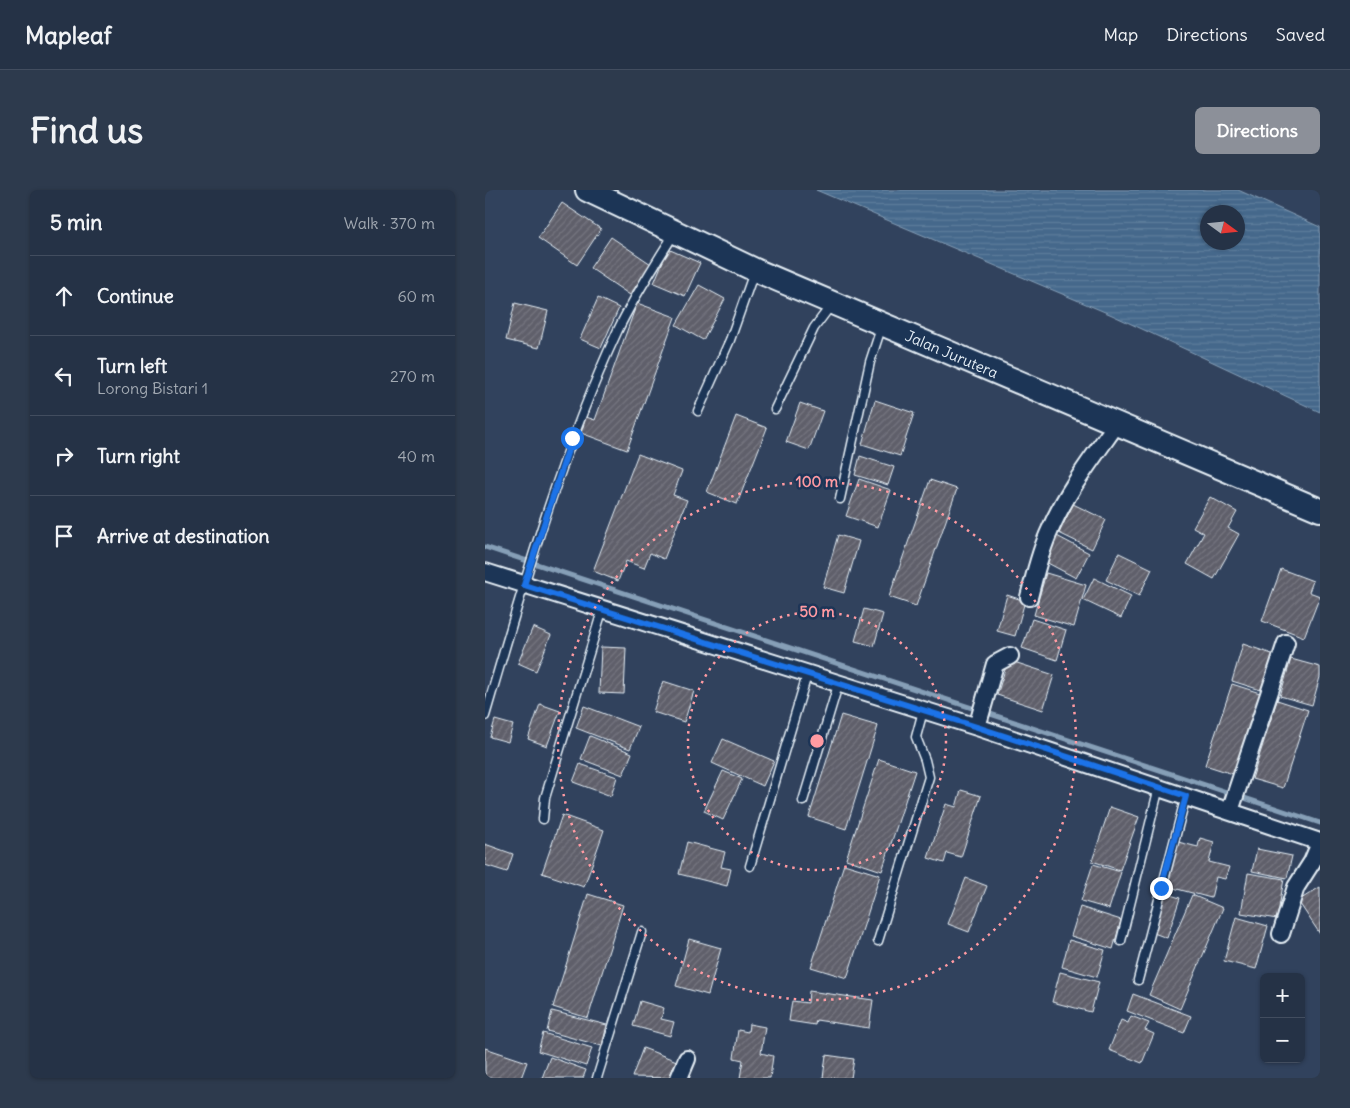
<!DOCTYPE html>
<html lang="en">
<head>
<meta charset="utf-8">
<style>
  body { margin:0; font-family:Delius,sans-serif; background:#2d3a4d; color:#f1f3f6 }
  .controls { position:absolute; right:15px; bottom:15px; display:grid; overflow:hidden; border-radius:8px; box-shadow:0 1px 4px #0004 }
  .controls button { width:45px; height:45px; display:grid; place-items:center; padding:0; border:0; border-bottom:1px solid #424d5f; background:#253246; color:#f1f3f6; font:25px sans-serif }
  .compass { position:absolute; left:715px; top:15px; width:45px; height:45px; border-radius:50%; background:#253246; box-shadow:0 1px 4px #0004; rotate:105deg }
  .stop { position:absolute; width:15px; height:15px; margin:-11px; border:4px solid #1a73e8; border-radius:50%; background:#fff }
  .stop.end { background:#1a73e8; border-color:#fff; box-shadow:0 1px 5px #0008 }
  .list { margin:0; padding:0; list-style:none }
  h2 { display:flex; justify-content:space-between; align-items:center; height:65px; margin:0; padding:0 20px; font-size:21px }
  h2 small { font-size:16px; font-weight:400; color:#a3aab3 }
  .list li { display:grid; grid-template-columns:32px 1fr auto; gap:15px; align-items:center; box-sizing:border-box; height:80px; padding:0 20px; border-top:1px solid #424d5f }
  .list b { display:block; font-size:19px; white-space:nowrap }
  .list p { margin:0; font-size:16px; white-space:nowrap; color:#a3aab3 }
  .list em { font-size:16px; font-style:normal; color:#a3aab3 }
  .icon { flex:none; width:28px; height:28px; fill:none; stroke:currentColor; stroke-width:2; stroke-linecap:round; stroke-linejoin:round }
  .map { position:relative; flex:none; width:835px; height:888px; overflow:hidden; border-radius:8px }
  header { display:flex; align-items:center; gap:30px; box-sizing:border-box; height:70px; padding:0 25px; background:#253246; border-bottom:1px solid #424d5f }
  header strong { font-size:24px }
  nav { display:flex; gap:28px; margin-inline-start:auto; font-size:18px }
  .intro { display:flex; align-items:center; justify-content:space-between; box-sizing:border-box; height:120px; padding:0 30px }
  h1 { margin:0; font-size:35px }
  .button { padding:12px 22px; border-radius:8px; background:#8c9099; color:#fff; font-size:18px; font-weight:700 }
  main { display:flex; gap:30px; padding:0 30px }
  aside { flex:1; background:#253246; border-radius:8px; box-shadow:0 1px 4px #0004 }
  .map>svg:first-child { display:block }
</style>
</head>
<body>
<header>
<strong>Mapleaf</strong>
<nav><a>Map</a><a>Directions</a><a>Saved</a></nav>
</header>
<div class="intro"><h1>Find us</h1><a class="button">Directions</a></div>
<main>
<aside>
<h2>5 min<small>Walk · 370 m</small></h2>
<ul class="list">
<li><svg class="icon" aria-label="ahead" viewBox="0 0 24 24"><path d="M12 20V5M6 11l6-6 6 6"/></svg><div><b>Continue</b></div><em>60 m</em></li>
<li><svg class="icon" aria-label="left" viewBox="0 0 24 24"><path d="M17 20v-9H6M10 6l-5 5 5 5"/></svg><div><b>Turn left</b><p>Lorong Bistari 1</p></div><em>270 m</em></li>
<li><svg class="icon" aria-label="right" viewBox="0 0 24 24"><path d="M7 20v-9h11M14 6l5 5-5 5"/></svg><div><b>Turn right</b></div><em>40 m</em></li>
<li><svg class="icon" aria-label="arrive" viewBox="0 0 24 24"><path d="M6 21V4h12l-3 4 3 4H6"/></svg><div><b>Arrive at destination</b></div></li>
</ul>
</aside>
<div class="map">
<svg width="835" height="888" viewBox="0 0 835 888">
  <defs>
    <pattern id="water-rules" width="6" height="5" patternUnits="userSpaceOnUse" patternTransform="scale(1.25)"><rect width="6" height="5" fill="#44688b"/><path d="M0 2.5h6" fill="none" stroke="#5f7e9c"/></pattern>
    <pattern id="building-hatch" width="6" height="6" patternUnits="userSpaceOnUse" patternTransform="scale(1.25)"><rect width="6" height="6" fill="#5f5f6a"/><path d="M-1 1l2-2M0 6l6-6M5 7l2-2" fill="none" stroke="#767680"/></pattern>
  </defs>
  <rect width="100%" height="100%" fill="#31425d"/>
  <filter id="ink" filterUnits="userSpaceOnUse"><feTurbulence type="fractalNoise" baseFrequency=".02" numOctaves="2"/><feDisplacementMap in="SourceGraphic" scale="10" xChannelSelector="R" yChannelSelector="G"/><feConvolveMatrix kernelMatrix="1 2 1 2 8 2 1 2 1" color-interpolation-filters="sRGB"/></filter>
  <g filter="url(#ink)">
    <path fill="url(#water-rules)" stroke="#869fb7" fill-rule="evenodd" d="M331,0H753L835,37V222L627,125ZM722,22H752V52H722Z"/>
    <g fill="none" stroke-linecap="round" stroke-linejoin="round">
      <path stroke="#869fb7" stroke-width="5" d="M0,357L835,633"/>
    </g>
    <path fill="url(#building-hatch)" stroke="#e8f1f8" d="M77,13L116,39L92,75L53,48Z
      M126,47L166,74L145,105L105,78Z
      M183,59L215,73L200,106L169,93Z
      M214,95L240,109L218,150L191,135Z
      M113,108L134,118L116,158L95,149Z
      M30,113L63,121L54,158L21,150Z
      M152,113L190,127L142,260L96,243L101,227L110,230Z
      M390,210L429,223L415,266L377,254Z
      M315,213L338,221L324,260L301,252Z
      M251,226L282,238L252,314L222,302Z
      M153,264L197,281L188,305L202,310L179,369L165,363L159,378L141,371L133,391L108,381Z
      M375,266L409,277L403,295L370,285Z
      M374,289L406,300L393,337L361,326Z
      M445,290L472,299L431,416L404,407Z
      M725,307L752,322L743,338L754,344L729,389L702,374L719,343L708,337Z
      M588,314L621,330L607,359L574,343Z
      M353,345L374,351L359,403L338,397Z
      M570,345L604,363L591,388L557,370Z
      M634,363L667,379L654,406L621,390Z
      M796,379L828,391L824,402L835,406L819,447L777,431Z
      M561,383L601,395L589,437L549,425Z
      M609,388L646,406L636,428L598,410Z
      M522,405L540,411L530,446L512,441Z
      M379,419L398,424L389,456L370,451Z
      M547,429L581,440L572,470L537,458Z
      M48,437L66,445L51,481L33,473Z
      M758,454L790,465L779,501L747,491Z
      M116,457L141,458L139,504L114,503Z
      M806,469L835,477V487L827,515L795,506Z
      M523,470L569,485L558,520L512,505Z
      M178,491L209,501L199,532L168,522Z
      M747,494L778,504L751,585L720,575Z
      M792,510L823,520L798,598L767,589Z
      M55,514L75,521L62,556L43,549Z
      M99,516L154,537L145,559L91,538Z
      M356,525L393,536L361,639L324,627Z
      M10,530L28,535L23,552L5,547Z
      M105,546L147,563L138,585L96,569Z
      M238,549L289,571L278,596L227,573Z
      M394,569L430,581L397,681L361,669Z
      M95,574L132,587L126,606L88,592Z
      M238,581L257,589L238,630L219,621Z
      M476,600L496,606L476,667L462,663L459,673L443,668L461,614L471,617Z
      M625,617L654,627L635,680L607,671Z
      M77,625L119,640L99,697L57,683Z
      M715,648L729,652L724,672L744,677L740,689L731,687L726,708L681,696L693,652L713,657Z
      M202,652L240,662L236,677L246,679L242,696L194,684Z
      M0,654L28,664L22,682L0,675Z
      M772,659L807,666L802,688L767,681Z
      M359,674L395,685L362,788L326,777Z
      M608,674L636,682L624,719L596,711Z
      M763,683L799,689L792,729L756,723Z
      M481,688L502,696L484,742L463,734Z
      M835,697V744L813,711Z
      M679,703L695,708L682,748L666,742Z
      M103,704L138,715L103,828L68,817Z
      M707,705L738,718L695,819L664,805Z
      M595,717L636,730L628,759L586,746Z
      M751,727L783,736L771,779L739,771Z
      M204,749L236,758L223,805L191,796Z
      M584,750L620,760L612,787L577,777Z
      M575,782L614,792L606,822L567,812Z
      M324,801L388,810L384,838L331,830L330,835L304,831L307,811L323,813Z
      M648,804L706,826L699,843L642,821Z
      M155,811L179,818L176,829L189,832L185,846L148,836Z
      M67,821L122,835L117,856L62,841Z
      M646,826L664,833L660,840L669,844L657,873L624,860L636,830L643,833Z
      M264,834L280,837L276,863L288,866L285,888H255L258,870L249,868L253,840L263,842Z
      M58,843L107,858L101,876L53,861Z
      M0,858L42,872L36,888H0Z
      M158,858L197,873L191,888L147,887Z
      M341,865L369,869L366,888H338Z
      M65,867L101,880L98,888H57Z"/>
    <g fill="none" stroke-linecap="round" stroke-linejoin="round">
      <g stroke="#e8f1f8" stroke-width="11">
        <path id="lane" d="M290,219L329,138L347,114
          M213,221L245,150L269,82
          M355,309L385,172L397,135
          M0,526C38,396 75,265 132,142C148,108 169,76 189,44
          M318,611L353,495
          M58,629L60,608L117,421
          M265,676L322,485
          M393,751L444,587L440,570L431,547L438,521
          M636,751L674,597
          M653,790L701,606
          M112,888L157,742"/>
      </g>
      <g stroke="#e8f1f8" stroke-width="20">
        <path id="street" d="M0,382L492,537L835,652
          M544,407C550,384 555,361 565,340C581,302 609,266 633,232
          M492,537L510,474L525,466
          M745,621L801,453
          M796,744L811,697L827,672L835,653
          M194,888L202,869"/>
      </g>
      <g stroke="#e8f1f8" stroke-width="26">
        <g id="secondary">
          <path id="s1" d="M102,0L270,80L835,320"/>
        </g>
      </g>
      <use href="#lane" stroke="#1d3557" stroke-width="8"/>
      <use href="#street" stroke="#1d3557" stroke-width="16"/>
      <use href="#secondary" stroke="#1d3557" stroke-width="22"/>
    </g>
  </g>
  <g fill="none" stroke-linecap="round" stroke-linejoin="round" filter="url(#ink)">
    <path stroke="#1a73e8" stroke-width="6" d="M87,248L39,395L492,537L701,606L676,698"/>
  </g>
  <g fill="none" stroke="#ff9aa2" stroke-width="2.5" stroke-dasharray="2.5 5">
    <circle cx="332" cy="551" r="129"/>
    <circle cx="332" cy="551" r="259"/>
  </g>
  <g text-anchor="middle" dominant-baseline="central" stroke-width="5" stroke-linejoin="round" paint-order="stroke">
    <g font-size="15" fill="#e8f1f8" stroke="#1d3557">
      <text stroke="none"><textPath href="#s1" startOffset="400">Jalan Jurutera</textPath></text>
    </g>
  </g>
  <circle cx="332" cy="551" r="8" fill="#ff9aa2" stroke="#1d3557" stroke-width="2.5"/>
  <g font-size="15" text-anchor="middle" font-weight="bold" fill="#ff9aa2" stroke="#1d3557" stroke-width="5" stroke-linejoin="round" paint-order="stroke">
    <text x="332" y="297">100 m</text>
    <text x="332" y="427">50 m</text>
  </g>
</svg>
<div class="controls">
<button>+</button>
<button>−</button>
</div>
<svg class="compass" viewBox="-18 -18 36 36"><path d="M0-13l5 13h-10z" fill="#e53935"/><path d="M0 13l5-13h-10z" fill="#a3aab3"/></svg>
<div class="stop" style="left:87px;top:248px"></div>
<div class="stop end" style="left:676px;top:698px"></div>
</div>
</main>
</body>
</html>
